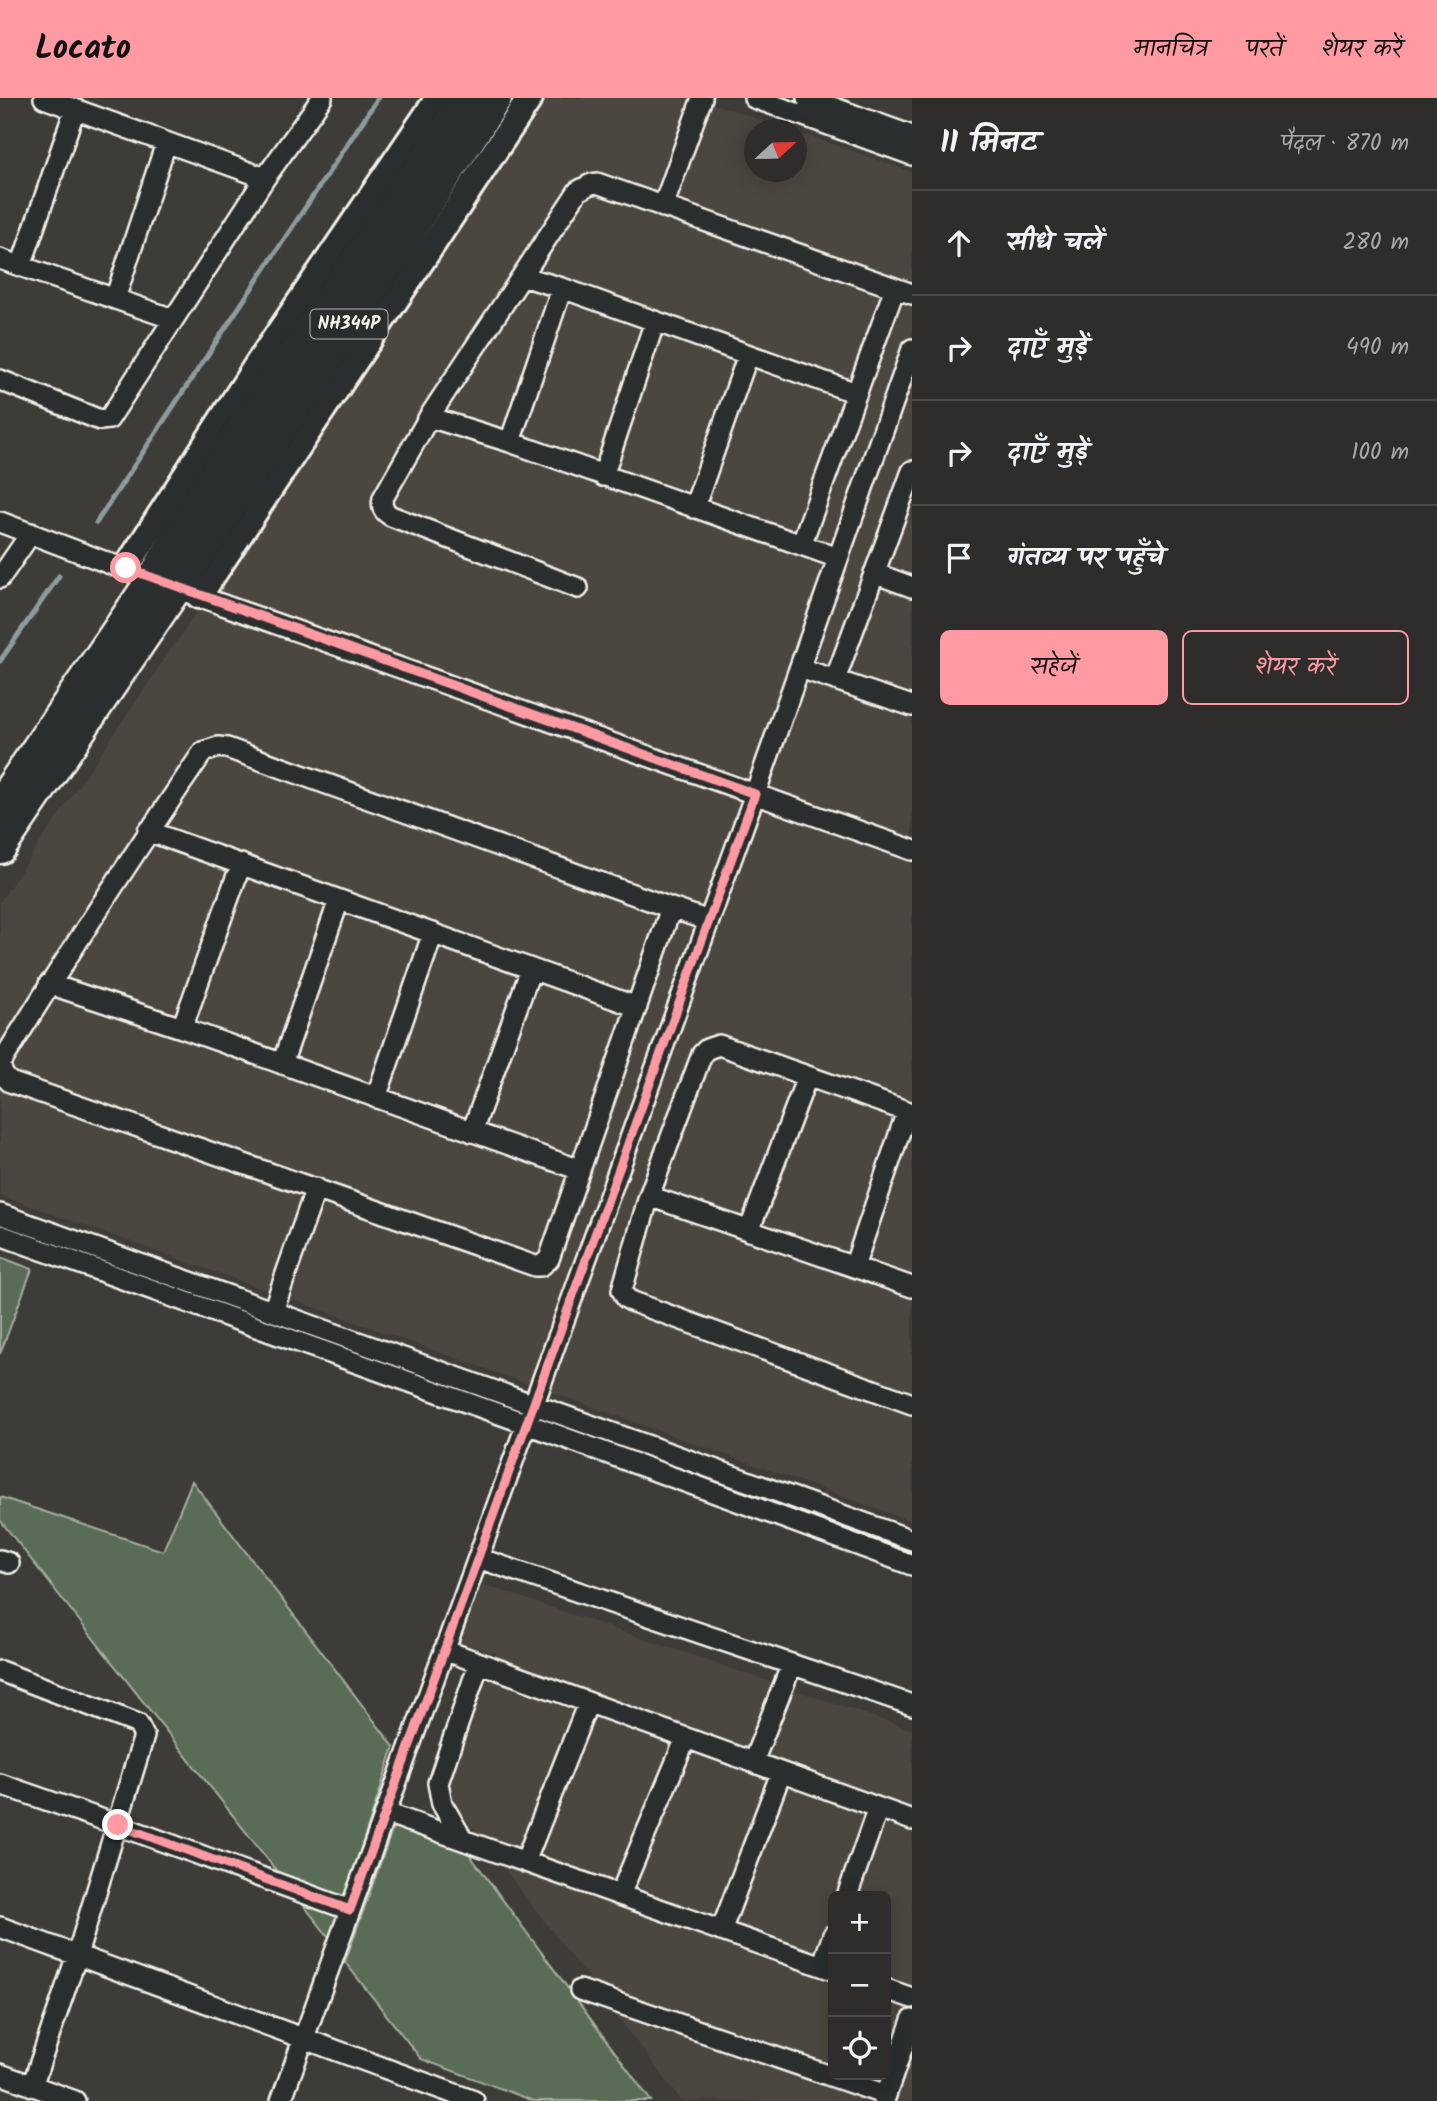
<!DOCTYPE html>
<html lang="hi">
<head>
<meta charset="utf-8">
<style>
  body { margin:0; font-family:Kalam,"Playpen Sans Deva",sans-serif; background:#3a3937; color:#f1f3f6 }
  .controls { position:absolute; right:21px; bottom:21px; display:grid; overflow:hidden; border-radius:10px; box-shadow:0 4px 18px #0003 }
  .controls button { width:63px; height:63px; display:grid; place-items:center; padding:0; border:0; border-bottom:2px solid #494947; background:#2e2d2b; color:#f1f3f6; font:35px sans-serif }
  .compass { position:absolute; left:744px; top:21px; width:63px; height:63px; border-radius:50%; background:#2e2d2b; box-shadow:0 4px 18px #0003; rotate:68deg }
  .stop { position:absolute; width:21px; height:21px; margin:-16px; border:5px solid #ff9aa2; border-radius:50%; background:#fff }
  .stop.end { background:#ff9aa2; border-color:#fff; box-shadow:0 2px 7px #0008 }
  .list { margin:0; padding:0; list-style:none }
  h2 { display:flex; justify-content:space-between; align-items:center; height:91px; margin:0; padding:0 28px; font-size:30px }
  h2 small { font-size:23px; font-weight:400; color:#a7a8a9 }
  .list li { display:grid; grid-template-columns:46px 1fr auto; gap:21px; align-items:center; box-sizing:border-box; height:105px; padding:0 28px; border-top:2px solid #494947 }
  .list b { display:block; font-size:26px; white-space:nowrap }
  .list em { font-size:23px; font-style:normal; color:#a7a8a9 }
  .actions { display:flex; gap:14px; padding:21px 28px }
  .actions a { flex:1; padding:16px 0; border:2px solid #ff9aa2; border-radius:10px; text-align:center; font-size:24px; color:#ff9aa2 }
  .actions .main { background:#ff9aa2; color:#111 }
  .icon { flex:none; width:38px; height:38px; fill:none; stroke:currentColor; stroke-width:2; stroke-linecap:round; stroke-linejoin:round }
  .map { position:relative; flex:none; width:912px; height:2003px; overflow:hidden }
  header { display:flex; align-items:center; gap:42px; box-sizing:border-box; height:98px; padding:0 35px; background:#ff9aa2; color:#111 }
  header strong { font-size:33px }
  nav { display:flex; gap:38px; margin-inline-start:auto; font-size:24px }
  main { display:flex }
  aside { flex:1; background:#2e2d2b }
  .map>svg:first-child { display:block }
</style>
</head>
<body>
<header>
<strong>Locato</strong>
<nav><a>मानचित्र</a><a>परतें</a><a>शेयर करें</a></nav>
</header>
<main>
<div class="map">
<svg width="912" height="2003" viewBox="0 0 912 2003">
  <rect width="100%" height="100%" fill="#3e3c39"/>
  <filter id="ink" filterUnits="userSpaceOnUse"><feTurbulence type="fractalNoise" baseFrequency=".0143" numOctaves="2"/><feDisplacementMap in="SourceGraphic" scale="14" xChannelSelector="R" yChannelSelector="G"/><feConvolveMatrix kernelMatrix="1 2 1 2 8 2 1 2 1" color-interpolation-filters="sRGB"/></filter>
  <g filter="url(#ink)">
    <path fill="#4c4641" fill-rule="evenodd" d="M545,0H696L788,31L754,32V74H796L797,34L912,74V1423L0,1097V804Z
      M479,1485L912,1632V2003H682L447,1696L496,1555L454,1544ZM833,1798H886V1977H833Z"/>
    <path fill="#596c56" stroke="#a6ae9f" stroke-width="2" d="M0,1159L32,1171L0,1256Z
      M192,1383L394,1649L331,1842L0,1422V1399L163,1453Z
      M394,1727L469,1756L651,2003H534L421,1961L345,1864Z"/>
    <g fill="none" stroke-linecap="round" stroke-linejoin="round">
      <path stroke="#8d9c9f" stroke-width="5" d="M96,425L378,0
        M0,563L59,478"/>
      <g stroke="#f4f1e8" stroke-width="24">
        <path id="minor" d="M44,0L265,80
          M754,0L912,57
          M807,0L912,38
          M663,109L702,0
          M0,161L173,221
          M21,168L75,11
          M522,178L562,190L856,295
          M115,201L166,45
          M0,282L100,322L109,321L265,80L322,0
          M429,319L510,344L838,460
          M510,344L562,190
          M603,378L655,223
          M694,410L748,257
          M0,424L153,482L912,752
          M801,447L895,190
          M874,475L912,489
          M0,480L31,435
          M578,490L391,418C383,413 381,409 383,400L429,319L578,93L591,86L597,85L912,196
          M800,570L912,608
          M835,582L912,373
          M148,733L637,909
          M671,810L549,1161L541,1168H535L10,984C3,978 1,974 1,965C66,860 133,756 203,654L218,649L227,650L671,810L709,823
          M49,886L182,930L580,1072
          M182,930L241,766
          M282,966L339,802
          M376,1000L433,835
          M912,1015L719,947L707,951L702,956L649,1098L622,1192L626,1200L633,1204L912,1306
          M472,1034L531,871
          M649,1098L912,1189
          M0,1116L912,1442
          M749,1133L807,979
          M0,1137L527,1326L912,1467
          M854,1169L907,1013
          M273,1213L316,1090
          M478,1460L912,1607
          M0,1462L9,1465
          M444,1552L912,1722
          M0,1573L138,1626L144,1638L77,1857L32,1988
          M753,1664L792,1566
          M0,1686L118,1727L350,1812
          M386,1715L833,1872
          M463,1742L442,1706L438,1685L479,1565
          M525,1764L588,1605
          M620,1797L686,1640
          M847,1798L878,1710
          M0,1829L474,2003
          M721,1833L781,1675
          M822,1868L833,1837
          M886,1891L912,1900
          M580,1892L886,1997
          M0,1976L75,2003
          M281,2003L755,696L912,251
          M884,2003L912,1922"/>
      </g>
      <g stroke="#f4f1e8" stroke-width="30">
        <path id="tertiary" d="M126,470L256,268L438,0
          M199,498L530,0"/>
      </g>
      <g stroke="#f4f1e8" stroke-width="37">
        <path id="trunk" d="M0,707L153,482L233,345L467,0
          M0,749L202,451L495,0"/>
      </g>
      <use href="#minor" stroke="#2a2d2e" stroke-width="19"/>
      <use href="#tertiary" stroke="#2a2d2e" stroke-width="24"/>
      <use href="#trunk" stroke="#2a2d2e" stroke-width="32"/>
    </g>
  </g>
  <g fill="none" stroke-linecap="round" stroke-linejoin="round" filter="url(#ink)">
    <path stroke="#ff9aa2" stroke-width="9" d="M118,1727L350,1812L755,696L126,470"/>
  </g>
  <g text-anchor="middle" dominant-baseline="central" stroke-width="6" stroke-linejoin="round" paint-order="stroke">
    <rect fill="#2a2d2e" stroke="#b7b6b0" stroke-width="2" x="310.5" y="211.5" width="77" height="29" rx="5"/>
    <g font-size="18" font-weight="bold" fill="#f4f1e8">
      <text x="349" y="226">NH344P</text>
    </g>
  </g>
</svg>
<div class="controls">
<button>+</button>
<button>−</button>
<button><svg class="icon" aria-label="locate" viewBox="0 0 24 24"><circle cx="12" cy="12" r="6"/><path d="M12 2v4M12 18v4M2 12h4M18 12h4"/></svg></button>
</div>
<svg class="compass" viewBox="-18 -18 36 36"><path d="M0-13l5 13h-10z" fill="#e53935"/><path d="M0 13l5-13h-10z" fill="#a7a8a9"/></svg>
<div class="stop" style="left:126px;top:470px"></div>
<div class="stop end" style="left:118px;top:1727px"></div>
</div>
<aside>
<h2>11 मिनट<small>पैदल · 870 m</small></h2>
<ul class="list">
<li><svg class="icon" aria-label="ahead" viewBox="0 0 24 24"><path d="M12 20V5M6 11l6-6 6 6"/></svg><div><b>सीधे चलें</b></div><em>280 m</em></li>
<li><svg class="icon" aria-label="right" viewBox="0 0 24 24"><path d="M7 20v-9h11M14 6l5 5-5 5"/></svg><div><b>दाएँ मुड़ें</b></div><em>490 m</em></li>
<li><svg class="icon" aria-label="right" viewBox="0 0 24 24"><path d="M7 20v-9h11M14 6l5 5-5 5"/></svg><div><b>दाएँ मुड़ें</b></div><em>100 m</em></li>
<li><svg class="icon" aria-label="arrive" viewBox="0 0 24 24"><path d="M6 21V4h12l-3 4 3 4H6"/></svg><div><b>गंतव्य पर पहुँचे</b></div></li>
</ul>
<div class="actions"><a class="main">सहेजें</a><a>शेयर करें</a></div>
</aside>
</main>
</body>
</html>
